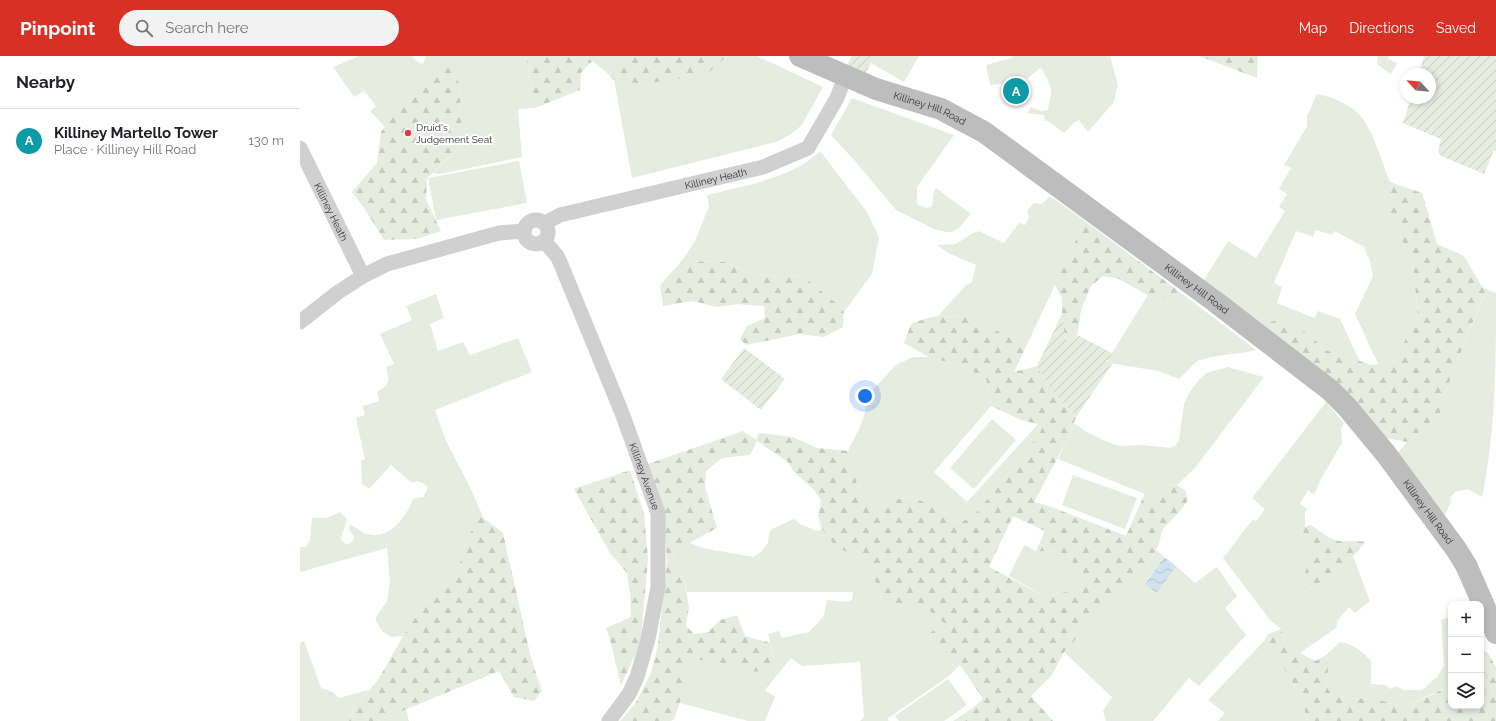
<!DOCTYPE html>
<html lang="en">
<head>
<meta charset="utf-8">
<style>
  body { margin:0; font-family:Raleway,sans-serif; background:#f2f2f2; color:#202124 }
  .controls { position:absolute; right:12px; bottom:12px; display:grid; overflow:hidden; border-radius:8px; box-shadow:0 2px 6px #0003 }
  .controls button { width:36px; height:36px; display:grid; place-items:center; padding:0; border:0; border-bottom:1px solid #e0e0e0; background:#fff; color:#202124; font:20px sans-serif }
  .compass { position:absolute; left:1100px; top:12px; width:36px; height:36px; border-radius:50%; background:#fff; box-shadow:0 2px 6px #0003; rotate:296deg }
  .you { position:absolute; left:565px; top:340px; width:14px; height:14px; margin:-10px; border:3px solid #fff; border-radius:50%; background:#1a73e8; box-shadow:0 0 0 6px #1a73e833 }
  .badge { display:grid; place-items:center; width:26px; height:26px; border-radius:50%; background:#d93025; color:#fff; font-size:13px; font-weight:700 }
  .pin { position:absolute; translate:-50% -50%; border:2px solid #fff; box-shadow:0 1px 4px #0006 }
  .list { margin:0; padding:0; list-style:none }
  h2 { display:flex; justify-content:space-between; align-items:center; height:52px; margin:0; padding:0 16px; font-size:17px }
  h2 small { font-size:13px; font-weight:400; color:#757577 }
  .list li { display:grid; grid-template-columns:26px 1fr auto; gap:12px; align-items:center; box-sizing:border-box; height:64px; padding:0 16px; border-top:1px solid #e0e0e0 }
  .list b { display:block; font-size:15px; white-space:nowrap }
  .list p { margin:0; font-size:13px; white-space:nowrap; color:#757577 }
  .list em { font-size:13px; font-style:normal; color:#757577 }
  .icon { flex:none; width:22px; height:22px; fill:none; stroke:currentColor; stroke-width:2; stroke-linecap:round; stroke-linejoin:round }
  .map { position:relative; flex:none; width:1196px; height:665px; overflow:hidden }
  header { display:flex; align-items:center; gap:24px; box-sizing:border-box; height:56px; padding:0 20px; background:#d93025; color:#fff }
  header strong { font-size:19px }
  nav { display:flex; gap:22px; margin-inline-start:auto; font-size:14px }
  .search { width:280px; height:36px; background:#f2f2f2; display:flex; align-items:center; gap:10px; box-sizing:border-box; padding:0 14px; border-radius:22px; color:#757577; font-size:15px }
  main { display:flex }
  aside { flex:1; background:#fff }
  .map>svg:first-child { display:block }
</style>
</head>
<body>
<header>
<strong>Pinpoint</strong>
<div class="search"><svg class="icon" aria-label="search" viewBox="0 0 24 24"><circle cx="10" cy="10" r="6"/><path d="M15 15l6 6"/></svg>Search here</div>
<nav><a>Map</a><a>Directions</a><a>Saved</a></nav>
</header>
<main>
<aside>
<h2>Nearby<small></small></h2>
<ul class="list">
<li><span class="badge" style="background:#0f9aa8">A</span><div><b>Killiney Martello Tower</b><p>Place · Killiney Hill Road</p></div><em>130 m</em></li>
</ul>
</aside>
<div class="map">
<svg width="1196" height="665" viewBox="0 0 1196 665">
  <defs>
    <pattern id="forest-firs" width="22" height="20" patternUnits="userSpaceOnUse"><rect width="22" height="20" fill="#e6ecdf"/><path d="M5 1l3.5 6h-7zM16 11l3.5 6h-7z" fill="#c6cbc0"/></pattern>
    <pattern id="garden-furrows" width="10" height="10" patternUnits="userSpaceOnUse"><rect width="10" height="10" fill="#e6ecdf"/><path d="M-1 1l2-2M0 10L10 0M9 11l2-2" fill="none" stroke="#c6cbc0"/></pattern>
    <pattern id="water-waves" width="16" height="10" patternUnits="userSpaceOnUse"><rect width="16" height="10" fill="#cfe2ee"/><path d="M0 5q4-4 8 0t8 0" fill="none" stroke="#b2c2cd"/></pattern>
  </defs>
  <rect width="100%" height="100%" fill="#fff"/>
  <path fill="#e6ecdf" d="M59,0H112L118,6L123,8L126,0H226L235,52L218,53L222,101L140,118L133,117L163,88L159,29L142,5L98,52L85,71L70,55L76,50L64,35L54,41L33,11Z
    M286,0H322L310,14L306,16Z
    M427,0H457L523,31L502,69L491,78L476,86L332,122L314,24L344,28L426,2Z
    M575,0H619L604,26L571,7Z
    M713,0H810L818,29L814,46L788,76L779,64L775,66L764,77L748,65H745L744,59L727,57L731,51L742,55L748,54C748,49 752,38 751,35C751,29 744,15 740,12L727,23L722,20H709L701,28L690,29L686,9L712,2Z
    M1077,0H1089L1088,3L1097,7L1091,18L1078,9Z
    M1017,38C1032,41 1045,46 1057,56C1071,68 1083,108 1090,126L1079,127L1113,211L1118,259L1095,305L1078,308L1055,258L1073,220L1070,205L1064,191L1035,175L1032,179L1016,174L1013,181L996,175L974,227L982,231L977,247L1014,262L1018,255L1040,263L1060,306L1025,294L1010,279L955,269L901,229L928,185L956,202L985,155L979,151L987,138L979,133L991,112L984,109L1007,70V60Z
    M552,42L654,79L617,131V145L618,149L627,152L632,150L634,135L636,132L671,158L659,172L651,176H646L634,173L596,154L554,104L531,79Z
    M520,95L567,156L579,181L572,218L544,256L536,247L503,220L484,221L454,219L425,206L382,205L395,185L409,150L407,139C442,130 494,122 520,95Z
    M219,105L227,147L136,164L128,122Z
    M750,140L785,165L725,293L711,281L695,274L678,270L666,261L638,260L666,229L672,226L676,209L648,197L637,189L656,188L671,178L679,175L704,187L719,167L725,169L729,161L727,155L734,147L742,148Z
    M1182,231L1196,237C1196,305 1196,374 1182,441L1168,433L1155,436L1150,442L1151,446L1143,463L1098,397L1107,386L1139,360L1151,321L1185,237Z
    M880,236L956,294L941,297L916,300L897,305L879,323L858,315L810,307L812,297L848,239C860,245 869,241 880,236Z
    M136,238L144,262L130,268L138,295L163,286L170,299L218,282L232,316L135,354L146,385L169,429L184,463L166,484L157,518L130,541L103,580L91,581L83,576L76,565V561L87,545L90,526L87,492L0,516V491H6L10,485L12,462H27L40,456L47,463L41,483L45,488C51,488 53,486 54,481L49,473L50,469C57,471 62,477 67,478C89,484 106,462 113,443L123,441C130,431 128,429 117,425L112,427L91,409L69,433L62,428L61,404H65L56,362L65,359L63,350L79,345L77,336C90,328 90,326 86,311L94,308L80,278L112,264L106,250Z
    M613,301H629L661,310L686,322L691,350L634,416L667,446L738,368L742,373L724,399L676,457L662,466L612,440L595,444L584,451L561,442L548,395C555,380 569,358 566,341L596,309Z
    M928,311L964,321L895,412L877,429L865,430L855,442L758,403L768,382L774,367L787,376L807,386L819,390L841,389L870,392L875,390L879,384L884,348L889,337L899,324L906,317Z
    M1026,346L1044,367L1041,372L1042,387L1022,421L1014,439L1008,434L1000,448L1007,453L1005,457V471L1001,472L1011,490L1006,514L1000,530L1008,533L1034,519L1053,500L1070,545L1055,557L1049,551L1038,564L1036,572L1000,597L987,590L981,573L970,564L923,502L953,463L956,465L965,453L952,442Z
    M692,363L716,384L674,433L650,412Z
    M773,419L837,442L825,473L762,449Z
    M494,463L500,468L517,475L522,473L536,490L565,505L581,536L579,554L591,551H625L644,567L630,577L633,589L660,609L649,620L587,663L589,665H560L564,661L560,606L502,610L491,602L465,634L475,641L465,665H448L380,647L384,635L383,602L414,605L447,615L475,604L468,578L479,575L482,582L509,576L524,560L527,544L546,546L552,544L553,536H387L384,523L374,513L373,491L390,487L403,492L453,501L461,496L468,487L469,477L472,473Z
    M724,489L736,495L759,496L772,504L783,533L744,540L709,520Z
    M856,494L864,501L845,527L857,536L876,510L895,527L917,511L937,540L925,552L946,579L899,630L889,622L853,665H806L803,655L812,641L764,596L795,562L845,514Z
    M1147,562H1151V629L1103,651L1076,643L1049,642L1031,638L1026,629L1029,607L1025,600L1040,586C1053,588 1062,595 1071,605V628L1086,629L1090,633L1096,630L1104,634H1122L1138,620L1144,609L1141,564Z
    M4,585L21,632L33,636L39,642L69,634L54,652L49,665H0V587Z
    M964,585L977,601L1002,642L1007,665H918L925,657L908,644Z
    M648,623L667,649L644,665H599L595,660Z
    M674,651L676,653L665,665H653Z
    M106,653L109,665H78Z"/>
  <path fill="url(#forest-firs)" fill-rule="evenodd" d="M226,0H286L292,5L281,17L280,34L235,52Z
    M322,0H427L406,19L344,28L314,24L306,16L310,14Z
    M899,0H958L957,22Z
    M142,5L155,13L159,29L163,88L127,122L126,144L141,175L117,183L84,184L64,152L52,136L77,107L81,76L98,52Z
    M1090,126L1122,137L1137,188L1164,200L1185,236L1151,321L1139,360L1107,386L1085,382L1053,341L956,269L980,264L1010,279L1025,294L1072,309L1095,305L1118,258L1113,211L1079,127Z
    M785,165L880,236L868,242L854,243L819,223L803,220L791,230L782,251L777,279L770,285L765,281L762,265V242L755,229Z
    M382,205L425,206L454,219L484,221L503,220L536,247L544,256L543,271L524,281L499,278L446,289L440,283L447,270L465,262L464,250L437,248L417,251L392,245L363,250L360,229Z
    M638,260L666,261L678,270L695,274L711,281L725,293L714,316L737,310L748,330L776,361L768,382L734,446L749,450L826,480L845,437L855,442L865,430L877,429L885,434L888,444L880,455L863,473L858,490L845,514L795,562L764,596L752,619L731,640L753,665H665L676,653L674,651L683,643L660,609L633,589L630,577L644,567L625,551H591L579,554L581,536L565,505L535,490L522,473L518,460L521,444L513,433L493,415L488,406L457,385L450,399L422,402L406,415L405,431L417,472L387,488L373,491L374,513L384,523L389,551L386,570L394,578L408,576L420,564L437,559L445,580L470,587L475,605L463,616L447,615L414,605L384,603V635L374,663L371,665H320L335,648L351,617L358,589L367,506L364,457L348,408L443,375L456,384L459,377L493,381L517,392L548,395L561,442L584,451L595,444L612,440L662,466L676,457L724,399L742,373L738,368L721,364L691,350L686,322L661,310L629,301L604,287L611,268L627,262ZM713,460L745,475L736,495L759,496L772,504L783,533L744,540L689,511Z
    M330,414L344,457L348,503L341,581L335,599L321,629C316,610 313,591 306,572L331,561L330,538L327,517L310,497L274,433Z
    M181,460L203,477L231,602L242,635L234,645L214,641L199,615L78,665H49L54,652L78,624L103,580L130,541L157,518L166,484Z
    M1011,469C1019,475 1029,483 1039,485C1047,486 1056,484 1065,486L1058,495L1034,519L1008,533L1000,530L1006,514L1011,490L1001,472Z
    M981,573L987,590L1015,605L1025,600L1029,607L1026,629L1031,638L1049,642L1076,643L1103,651L1131,639L1151,629V650H1181V595L1188,597L1196,611V665H1007L1002,642L977,601L964,585L968,578Z"/>
  <path fill="url(#garden-furrows)" d="M552,0H575L563,21L545,13Z
    M1124,0H1196V95L1194,94L1184,118L1141,100L1138,96L1141,83L1103,67L1111,42H1130V18H1119Z
    M762,258L765,282L770,285L777,279L812,297L810,307L812,308L776,361L748,330L737,310Z
    M444,292L485,323L461,354L421,323Z"/>
  <path fill="url(#water-waves)" d="M864,501L876,510L857,537L845,528Z"/>
  <g fill="none" stroke-linecap="round" stroke-linejoin="round">
    <g stroke="#d0d0d0" stroke-width="15">
      <path id="s1" d="M0,92L63,220"/>
      <circle cx="236" cy="176" r="12"/>
      <path id="s2" d="M245,167L260,159L463,111L508,92L537,42L545,21"/>
      <path id="s3" d="M244,185L257,200L260,206L322,357L358,457V531L348,583L337,621L329,638L309,665"/>
      <path d="M0,266L37,237L63,220L87,208L199,177L224,175"/>
    </g>
    <path stroke="#bdbdbd" stroke-width="22" id="s4" d="M500,0L576,33L641,53L684,76L917,247L1030,334L1047,351L1086,398L1156,493L1166,509L1196,577"/>
  </g>
  <circle fill="#e63946" stroke="#fff" stroke-width="1.5" cx="108" cy="77" r="4"/>
  <g text-anchor="middle" dominant-baseline="central" stroke-width="4" stroke-linejoin="round" paint-order="stroke">
    <g font-size="10" fill="#333" stroke="#fff">
      <text stroke="none"><textPath href="#s4" startOffset="140">Killiney Hill Road</textPath></text>
      <text stroke="none"><textPath href="#s2" startOffset="177">Killiney Heath</textPath></text>
      <text stroke="none"><textPath href="#s1" startOffset="71">Killiney Heath</textPath></text>
      <text stroke="none"><textPath href="#s4" startOffset="464">Killiney Hill Road</textPath></text>
      <text stroke="none"><textPath href="#s3" startOffset="257">Killiney Avenue</textPath></text>
      <text stroke="none"><textPath href="#s4" startOffset="788">Killiney Hill Road</textPath></text>
    </g>
    <g font-size="10" fill="#333" stroke="#fff" text-anchor="start">
      <text x="116" y="71">Druid's<tspan x="116" dy="12">Judgement Seat</tspan></text>
    </g>
  </g>
</svg>
<div class="controls">
<button>+</button>
<button>−</button>
<button><svg class="icon" aria-label="layers" viewBox="0 0 24 24"><path d="M12 4l9 5-9 5-9-5zM3 14l9 5 9-5"/></svg></button>
</div>
<svg class="compass" viewBox="-18 -18 36 36"><path d="M0-13l5 13h-10z" fill="#e53935"/><path d="M0 13l5-13h-10z" fill="#757577"/></svg>
<div class="you"></div>
<div class="pin badge" style="left:716px;top:35px;background:#0f9aa8">A</div>
</div>
</main>
</body>
</html>
